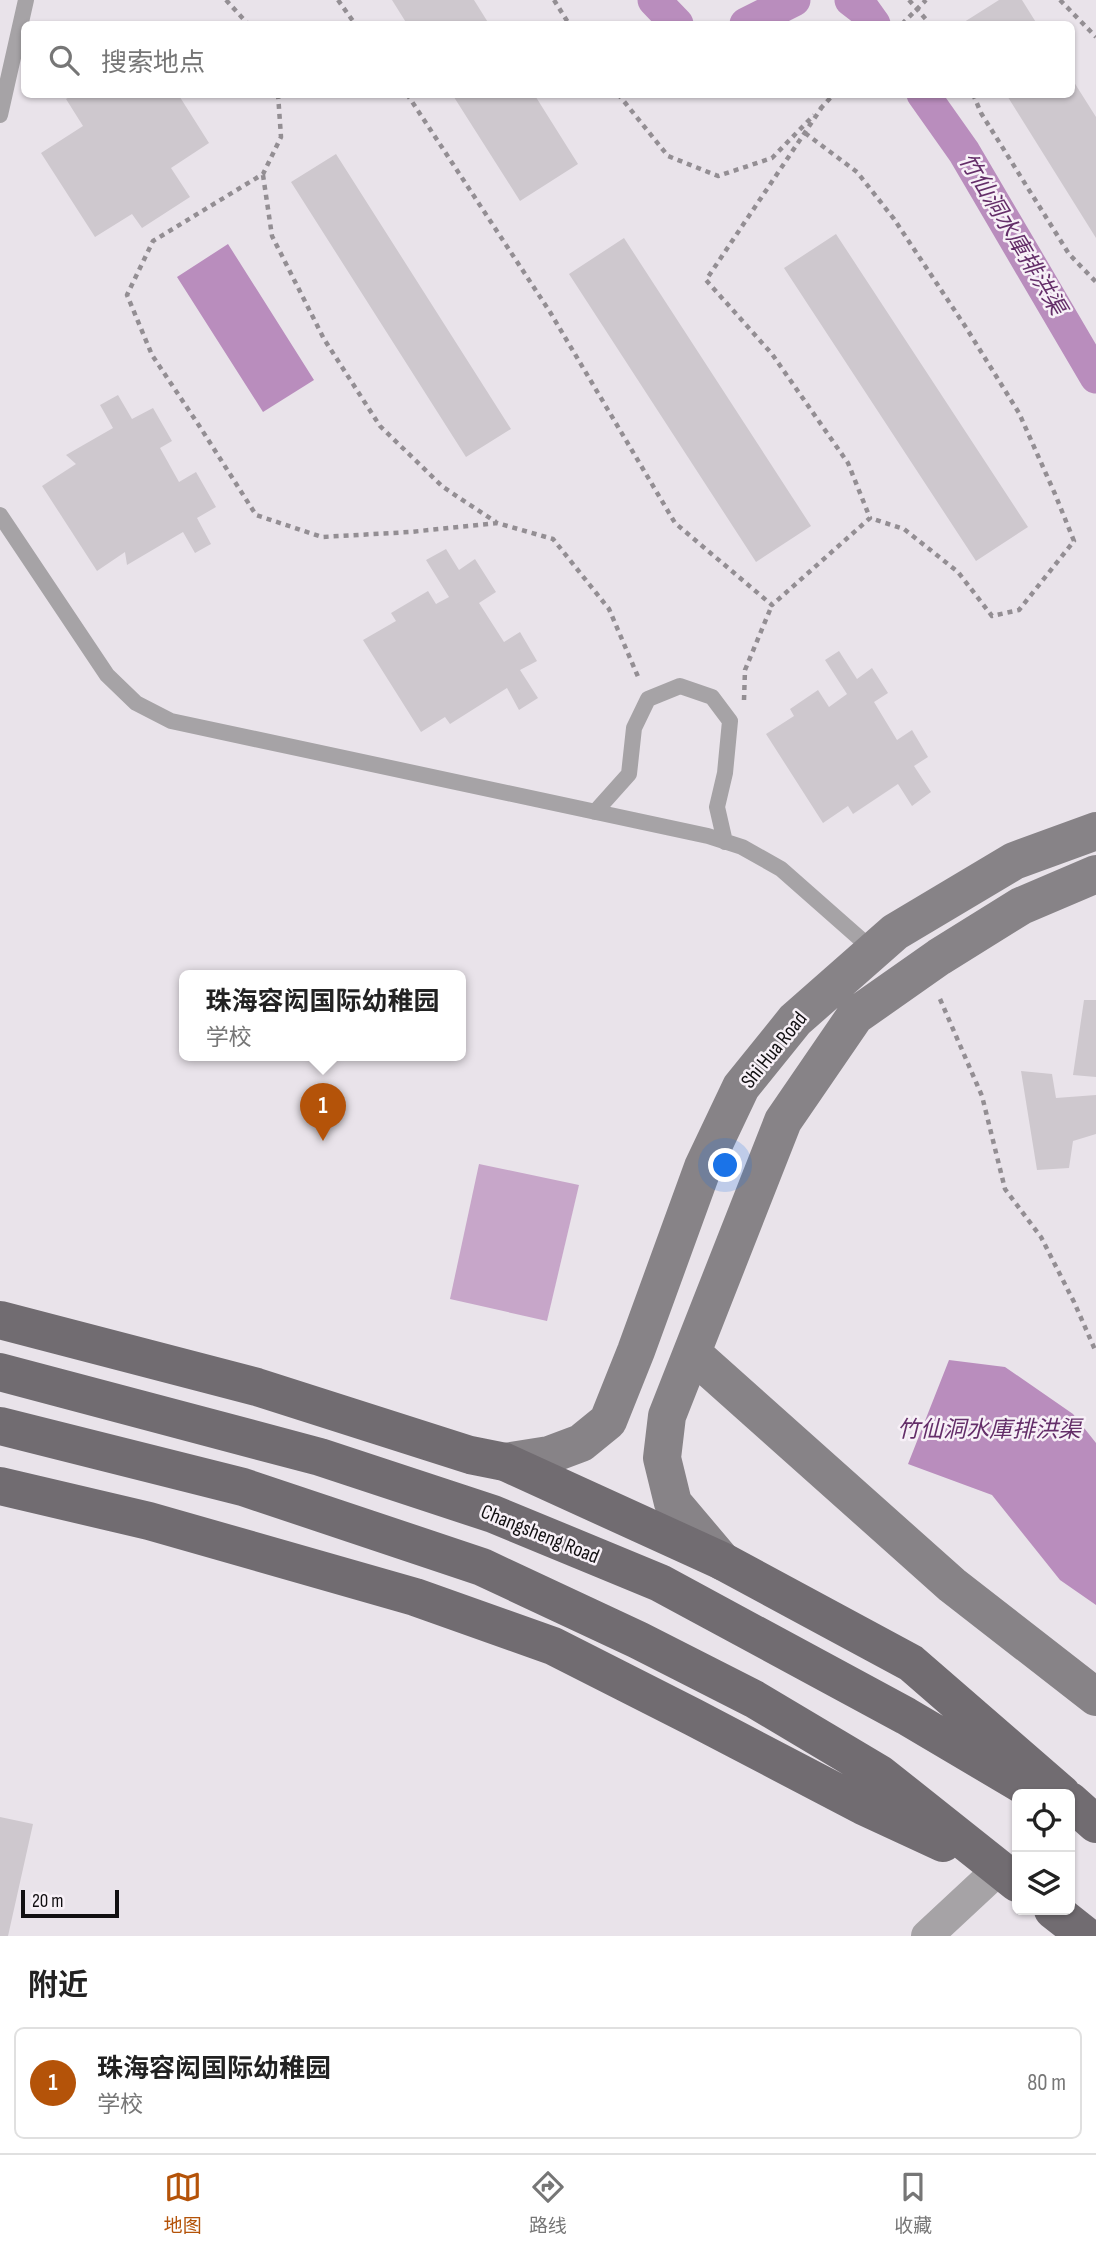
<!DOCTYPE html>
<html lang="zh">
<head>
<meta charset="utf-8">
<style>
  body { margin:0; font-family:"Sofia Sans Condensed","Noto Sans SC",sans-serif; background:#f2f2f2; color:#222 }
  .controls { position:absolute; right:21px; bottom:21px; display:grid; overflow:hidden; border-radius:10px; box-shadow:0 2px 5px #0004 }
  .controls button { width:63px; height:63px; display:grid; place-items:center; padding:0; border:0; border-bottom:2px solid #e0e0e0; background:#fff; color:#222; font:35px sans-serif }
  .scale { position:absolute; left:21px; bottom:18px; width:98px; box-sizing:border-box; padding-left:7px; border:4px solid #110f11; border-top:0; font-size:19px; line-height:24px; white-space:nowrap; color:#110f11; -webkit-text-stroke:5px #f7f0f7; paint-order:stroke }
  .you { position:absolute; left:726px; top:1166px; width:24px; height:24px; margin:-18px; border:5px solid #fff; border-radius:50%; background:#1a73e8; box-shadow:0 0 0 10px #1a73e833 }
  .badge { display:grid; place-items:center; width:46px; height:46px; border-radius:50%; background:#b45309; color:#fff; font-size:23px; font-weight:700 }
  .pin { position:absolute; translate:-50% -58px; filter:drop-shadow(0 2px 4px #0008) }
  .pin::after { content:''; position:absolute; top:37px; width:24px; height:21px; background:inherit; clip-path:polygon(0 0,100% 0,50% 100%) }
  .popup { position:absolute; left:179px; top:970px; width:287px; height:91px; box-sizing:border-box; display:grid; place-content:center; border-radius:10px; background:#fff; filter:drop-shadow(0 2px 5px #0005); font-size:23px; white-space:nowrap; color:#767676 }
  .popup b { font-size:26px; color:#222 }
  .popup::after { content:''; position:absolute; left:50%; top:100%; margin-left:-14px; border:14px solid transparent; border-top-color:#fff }
  .list { margin:0; padding:0; list-style:none }
  h2 { display:flex; justify-content:space-between; align-items:center; height:91px; margin:0; padding:0 28px; font-size:30px }
  h2 small { font-size:23px; font-weight:400; color:#767676 }
  .list li { display:grid; grid-template-columns:46px 1fr auto; gap:21px; align-items:center; box-sizing:border-box; height:112px; margin:0 14px 14px; padding:0 14px; border:2px solid #e0e0e0; border-radius:10px }
  .list b { display:block; font-size:26px; white-space:nowrap }
  .list p { margin:0; font-size:23px; white-space:nowrap; color:#767676 }
  .list em { font-size:23px; font-style:normal; color:#767676 }
  .icon { flex:none; width:38px; height:38px; fill:none; stroke:currentColor; stroke-width:2; stroke-linecap:round; stroke-linejoin:round }
  .map { position:relative; flex:none; width:1096px; height:1936px; overflow:hidden }
  .search { position:absolute; background:#fff; box-shadow:0 2px 5px #0004; left:21px; right:21px; top:21px; height:77px; display:flex; align-items:center; gap:18px; box-sizing:border-box; padding:0 24px; border-radius:10px; color:#767676; font-size:26px }
  .sheet { height:217px; background:#fff }
  nav { display:flex; justify-content:space-around; align-items:center; box-sizing:border-box; height:98px; border-top:2px solid #e0e0e0; background:#fff; font-size:19px; color:#767676 }
  nav a { display:grid; justify-items:center; gap:4px }
  nav .on { color:#b45309 }
  .map>svg:first-child { display:block }
</style>
</head>
<body>
<div class="map">
<svg width="1096" height="1936" viewBox="0 0 1096 1936">
  <rect width="100%" height="100%" fill="#e9e3ea"/>
  <path fill="#c7a6c9" d="M479,1164L579,1185L547,1321L450,1299Z"/>
  <path fill="#b98dbd" d="M228,244L314,380L263,412L177,277Z
    M949,1360L1005,1367L1073,1414L1096,1443V1605L1060,1580L992,1495L908,1464Z"/>
  <g fill="none" stroke-linecap="round" stroke-linejoin="round">
    <path stroke="#b98dbd" stroke-width="33" d="M654,0L677,24
      M851,0L864,10L874,24
      M746,24L794,0
      M923,94L964,152L1096,377"/>
  </g>
  <path fill="#cec8ce" d="M392,0H474L489,24H407Z
    M999,0H1022L1037,24H961Z
    M1072,79L1096,117V238L1006,94H1072Z
    M74,94H178L209,143L171,168L190,197L142,228L132,214L95,237L41,153L83,126L66,99Z
    M452,94H534L578,164L520,201Z
    M336,154L511,429L466,457L291,182Z
    M836,234L1028,527L976,561L784,268Z
    M624,238L811,526L756,562L569,274Z
    M118,395L132,419L153,408L172,441L160,448L179,482L196,472L216,507L197,518L211,544L195,553L183,532L127,565L125,552L97,571L42,486L76,464L66,455L113,428L100,405Z
    M446,549L459,570L475,559L496,592L479,603L504,642L520,632L537,661L520,670L538,698L519,710L507,688L450,724L445,717L421,732L363,640L396,621L391,613L428,591L436,604L449,597L426,560Z
    M839,651L857,679L872,668L888,693L874,702L897,740L912,730L928,757L914,766L931,792L912,806L898,784L853,814L848,806L823,823L766,734L794,716L790,709L818,690L829,707L847,694L825,660Z
    M1084,1000H1096V1077L1073,1075Z
    M1021,1071L1052,1074L1056,1098L1096,1095V1134L1073,1141L1069,1168L1037,1170Z
    M0,1817L33,1824L8,1936H0Z"/>
  <g fill="none" stroke-linecap="round" stroke-linejoin="round">
    <path stroke="#938e93" stroke-width="4.5" stroke-dasharray="5 5" stroke-linecap="butt" d="M226,0L248,24
      M338,0L355,24
      M554,0L569,24
      M909,0L930,24
      M1060,0L1096,37
      M902,24L926,0
      M278,94L281,137L263,174L153,241L127,295L152,355L200,427L256,515L322,537L410,532L497,523L553,539L609,609L639,679
      M407,94L550,312L675,523L772,605L870,518L848,463L772,354L706,280L822,107
      M618,94L668,156L718,176L772,158L814,115
      M973,94L981,113L1069,254L1096,282
      M820,109L834,94
      M805,133L857,172L894,219L967,329L1019,413L1055,494L1074,541L1019,610L992,616L958,572L904,529L870,518
      M263,175L272,236L324,339L380,426L443,487L496,522
      M744,700L745,670L772,605
      M940,999L982,1096L1005,1189L1041,1237L1074,1302L1096,1352"/>
    <path stroke="#a6a3a6" stroke-width="16" d="M0,115L26,0
      M0,515L107,675L136,703L171,721L708,836L742,847L781,869L874,951
      M595,812L629,774L634,728L648,699L680,686L712,697L730,721L725,773L717,807L725,842"/>
    <path stroke="#a6a3a6" stroke-width="32" d="M927,1936L999,1869"/>
    <path stroke="#878387" stroke-width="38" d="M692,1353L952,1585L1096,1697
      M505,1462L549,1455L581,1443L608,1421L636,1351L703,1167L741,1087L795,1020L895,932L1014,861L1096,831
      M722,1561L673,1503L662,1458L667,1416L783,1121L855,1016L939,957L1021,906L1096,874"/>
    <path stroke="#716c71" stroke-width="38" d="M0,1320L257,1387L470,1455L505,1462L722,1561L911,1663L1062,1794
      M0,1372L320,1457L493,1514L660,1583L906,1716L1028,1788
      M0,1426L243,1487L482,1567L638,1640L754,1699L880,1774L1017,1883
      M0,1486L149,1521L415,1597L553,1646L693,1717L863,1806L943,1843
      M1070,1801L1096,1824
      M1053,1910L1086,1936"/>
  </g>
  <g text-anchor="middle" dominant-baseline="central" stroke-width="5" stroke-linejoin="round" paint-order="stroke">
    <g font-size="21" fill="#110f11" stroke="#f7f0f7">
      <text transform="translate(774 1050) rotate(-51)">Shi Hua Road</text>
      <text transform="translate(540 1534) rotate(22)">Changsheng Road</text>
    </g>
    <g font-size="23" font-style="italic" fill="#642e69" stroke="#f7f0f7">
      <text transform="translate(1012 234) rotate(59)">竹仙洞水庫排洪渠</text>
      <text x="989" y="1430">竹仙洞水庫排洪渠</text>
    </g>
  </g>
</svg>
<div class="controls">
<button><svg class="icon" aria-label="locate" viewBox="0 0 24 24"><circle cx="12" cy="12" r="6"/><path d="M12 2v4M12 18v4M2 12h4M18 12h4"/></svg></button>
<button><svg class="icon" aria-label="layers" viewBox="0 0 24 24"><path d="M12 4l9 5-9 5-9-5zM3 14l9 5 9-5"/></svg></button>
</div>
<div class="scale">20 m</div>
<div class="you"></div>
<div class="pin badge" style="left:323px;top:1141px">1</div>
<div class="popup"><b>珠海容闳国际幼稚园</b>学校</div>
<div class="search"><svg class="icon" aria-label="search" viewBox="0 0 24 24"><circle cx="10" cy="10" r="6"/><path d="M15 15l6 6"/></svg>搜索地点</div>
</div>
<section class="sheet">
<h2>附近<small></small></h2>
<ul class="list">
<li><span class="badge">1</span><div><b>珠海容闳国际幼稚园</b><p>学校</p></div><em>80 m</em></li>
</ul>
</section>
<nav>
<a class="on"><svg class="icon" aria-label="map" viewBox="0 0 24 24"><path d="M3 6l6-2 6 2 6-2v14l-6 2-6-2-6 2zM9 4v14M15 6v14"/></svg>地图</a>
<a><svg class="icon" aria-label="directions" viewBox="0 0 24 24"><path d="M12 3l9 9-9 9-9-9zM9 14v-3h6M13 9l2 2-2 2"/></svg>路线</a>
<a><svg class="icon" aria-label="saved" viewBox="0 0 24 24"><path d="M7 4h10v16l-5-4-5 4z"/></svg>收藏</a>
</nav>
</body>
</html>
